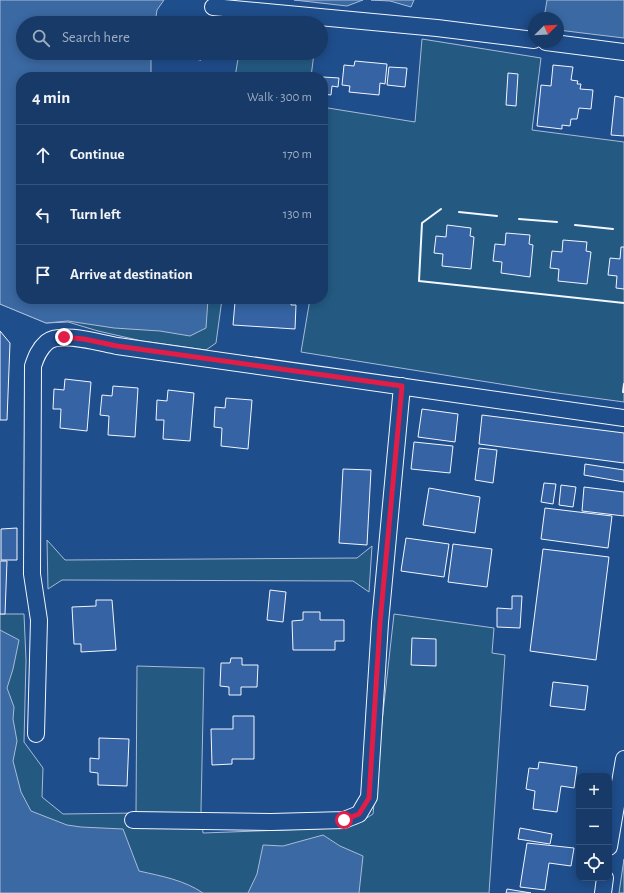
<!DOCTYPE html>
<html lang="en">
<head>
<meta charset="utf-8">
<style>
  body { margin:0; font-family:"Alegreya Sans",sans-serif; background:#244571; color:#f1f3f6 }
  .controls { position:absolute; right:12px; bottom:12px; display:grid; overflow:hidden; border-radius:8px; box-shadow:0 2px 10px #0003 }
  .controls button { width:36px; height:36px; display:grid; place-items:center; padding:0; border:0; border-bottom:1px solid #36547d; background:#173a69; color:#f1f3f6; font:20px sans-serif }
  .compass { position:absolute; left:528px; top:12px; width:36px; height:36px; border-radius:50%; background:#173a69; box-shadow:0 2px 10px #0003; rotate:66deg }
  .stop { position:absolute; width:12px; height:12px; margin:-9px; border:3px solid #e11d48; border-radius:50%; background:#fff }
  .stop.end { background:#e11d48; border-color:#fff; box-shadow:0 1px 4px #0008 }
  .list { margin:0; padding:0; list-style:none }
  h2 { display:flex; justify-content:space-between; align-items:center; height:52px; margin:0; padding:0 16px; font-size:17px }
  h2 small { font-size:13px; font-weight:400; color:#9eadc0 }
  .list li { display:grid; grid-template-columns:26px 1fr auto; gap:12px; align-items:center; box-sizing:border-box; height:60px; padding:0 16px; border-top:1px solid #36547d }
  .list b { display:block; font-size:15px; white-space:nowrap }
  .list em { font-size:13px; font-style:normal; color:#9eadc0 }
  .icon { flex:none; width:22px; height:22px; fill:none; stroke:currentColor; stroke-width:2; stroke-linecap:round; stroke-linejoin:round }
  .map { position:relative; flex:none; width:624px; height:893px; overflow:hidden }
  .search { position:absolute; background:#173a69; box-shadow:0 2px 10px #0003; left:16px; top:16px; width:312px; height:44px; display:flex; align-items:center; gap:10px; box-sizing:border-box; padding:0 14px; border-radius:22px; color:#9eadc0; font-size:15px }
  .panel { position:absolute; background:#173a69; box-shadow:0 2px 10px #0003; left:16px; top:72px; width:312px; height:232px; border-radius:16px }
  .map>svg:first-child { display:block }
</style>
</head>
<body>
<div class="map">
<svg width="624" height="893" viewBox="0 0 624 893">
  <rect width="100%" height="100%" fill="#1f4e8c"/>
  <path fill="#245a82" stroke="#a8bbd7" d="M422,39L541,58L532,130L624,142V402L550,392L301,352L310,299H323V106L328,108L415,122Z
    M239,53H314L311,77H235Z
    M0,226L21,299H222L216,343L206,350L142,341L98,331L68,322L46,323L0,304Z
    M47,540L65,560L357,558L372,546L369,592L353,581L62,580L48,589Z
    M0,614H24L26,660L24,742L43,768L42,797L63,814L136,813L137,666L204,668L201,810L203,833L337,828L357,824L373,814L382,722L394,614L494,628L492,653L505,655L489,893H0Z
    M624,859V893H619Z"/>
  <path fill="#3b69a3" stroke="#a8bbd7" d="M0,0H164L157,10L155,23H23V53H151V75L164,77H21V299H208L206,328L190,336L160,331L114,328L68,321L46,323L0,304Z
    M294,0H363L347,6Z
    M371,0H414L411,7L390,1Z
    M547,0H624V38L558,30V18H544Z
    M0,630L19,640L13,669L7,688L14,707L13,719L17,741L13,761L21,792L31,811L67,825L81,827L123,829L139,871C161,876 184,880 203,893H0Z
    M323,835L340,846L363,856L359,893H248L257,874L263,845L283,846Z"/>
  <path fill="#3563a3" stroke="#f2f6ff" d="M168,53H202L201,60L168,55Z
    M355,61L387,64L385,84L380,83L379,95L349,92L350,86L342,85L344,65L354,66Z
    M553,65L573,67L571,80L578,81L577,84H581L580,89L593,90L591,109L579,108L577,119H571L570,126L562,125V129L537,126L541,85L551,86Z
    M389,67L407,68L405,87L387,85Z
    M508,73L518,74L516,106L506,105Z
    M323,77L339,78L338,87L332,86L331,95L323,94Z
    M615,96L624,98V136L611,135Z
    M447,225L471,228L470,236L474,237L471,269L442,266L443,254L434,253L436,236L446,237Z
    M506,233L530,235L529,244L533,245L530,277L501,273L502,262L493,261L495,244L505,245Z
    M563,240L587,242L586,251L591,252L587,284L558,281L559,269L550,268L552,251L562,252Z
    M621,247H624V289L616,288L617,276L608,275L610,258L620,259Z
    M244,299H291V305H296L295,329L233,325L235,302L244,303Z
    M0,331L10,343L7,420H0Z
    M65,379L91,382L87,431L60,428L61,409H53L54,389L64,390Z
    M113,386L138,388L135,437L108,435L109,416L100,415L102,395L112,396Z
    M168,390L194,393L190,441L163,439L164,420H156L157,400L167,401Z
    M226,398L252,400L248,449L221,446L222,428L214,427L215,407L225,408Z
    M422,409L458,414L455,442L418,437Z
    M482,415L624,433V463L479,444Z
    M414,442L453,446L450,473L411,469Z
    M479,448L497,450L493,483L475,480Z
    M585,464L624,470V482L584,475Z
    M343,469L371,470L367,545L339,543Z
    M544,483L556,484L553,504L541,502Z
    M561,485L576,487L573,507L559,505Z
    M584,487L624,492V516L582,511Z
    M429,488L480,497L475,533L423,525Z
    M545,508L612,516L608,548L541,539Z
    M17,528V560H1V529Z
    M406,538L449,544L444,577L401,571Z
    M453,544L492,549L487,587L448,582Z
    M543,549L609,557L596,660L530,651Z
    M0,561H7L5,614H0Z
    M270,590L286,592L283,622L267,620Z
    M512,596H522L520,628L497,627V608L512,609Z
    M96,600H112L116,650L81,652V644H74L72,607L96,606Z
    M303,612H320V620H344V641H335V650H293L292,621L303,620Z
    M412,638L436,639V666L411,665Z
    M231,658H242V665H258L257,687H241V695H229V687L220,686L221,663H230Z
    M553,682L588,686L585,710L550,706Z
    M233,716H254V759H232V764L212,765L211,729H233Z
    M99,738L129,739L127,786L98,785V773L90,772V758L99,759Z
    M539,762L577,767L574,788L561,786L557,812L533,809L535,791L526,789L529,768L538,769Z
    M520,828L552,834L550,844L518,839Z
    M527,843L574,848L571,866L549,863L545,890L520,887Z
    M507,889L531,893H506Z"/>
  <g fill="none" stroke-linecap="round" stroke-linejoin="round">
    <g stroke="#f2f6ff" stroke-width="18">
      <path id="street" d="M213,7L437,28L534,40
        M546,42L624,52
        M36,734L39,620L32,574L33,366C36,357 39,349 47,342C61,331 100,343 117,346L624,418
        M133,820L271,822L344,820L359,814L369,797L380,623L402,386
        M609,847L624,759
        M603,893L605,878"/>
    </g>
    <use href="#street" stroke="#1f4e8c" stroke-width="16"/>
    <path stroke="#f2f6ff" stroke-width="2" d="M441,209L422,223L419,281L624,303
      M459,212L497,216
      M519,219L557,222
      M575,225L613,229
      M624,384L623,392H624"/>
  </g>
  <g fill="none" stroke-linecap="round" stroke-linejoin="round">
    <path stroke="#e11d48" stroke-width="5" d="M64,337L84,339L117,346L402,386L380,623L369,798L359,814L344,820"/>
  </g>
</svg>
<div class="controls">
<button>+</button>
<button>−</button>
<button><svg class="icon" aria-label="locate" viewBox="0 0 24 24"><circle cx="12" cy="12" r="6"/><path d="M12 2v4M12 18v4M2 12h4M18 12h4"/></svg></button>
</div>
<svg class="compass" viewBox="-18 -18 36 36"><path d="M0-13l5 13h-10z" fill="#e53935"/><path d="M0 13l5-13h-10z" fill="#9eadc0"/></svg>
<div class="stop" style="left:344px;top:820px"></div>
<div class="stop end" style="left:64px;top:337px"></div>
<div class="search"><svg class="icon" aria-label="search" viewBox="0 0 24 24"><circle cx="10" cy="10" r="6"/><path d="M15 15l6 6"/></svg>Search here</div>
<section class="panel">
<h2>4 min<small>Walk · 300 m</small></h2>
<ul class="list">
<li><svg class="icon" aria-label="ahead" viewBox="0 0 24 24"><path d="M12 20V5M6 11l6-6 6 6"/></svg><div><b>Continue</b></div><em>170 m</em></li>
<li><svg class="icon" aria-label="left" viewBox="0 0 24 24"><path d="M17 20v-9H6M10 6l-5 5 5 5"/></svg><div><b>Turn left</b></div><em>130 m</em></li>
<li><svg class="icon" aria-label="arrive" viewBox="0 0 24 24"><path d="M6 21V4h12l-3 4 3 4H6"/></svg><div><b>Arrive at destination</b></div></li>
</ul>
</section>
</div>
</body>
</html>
